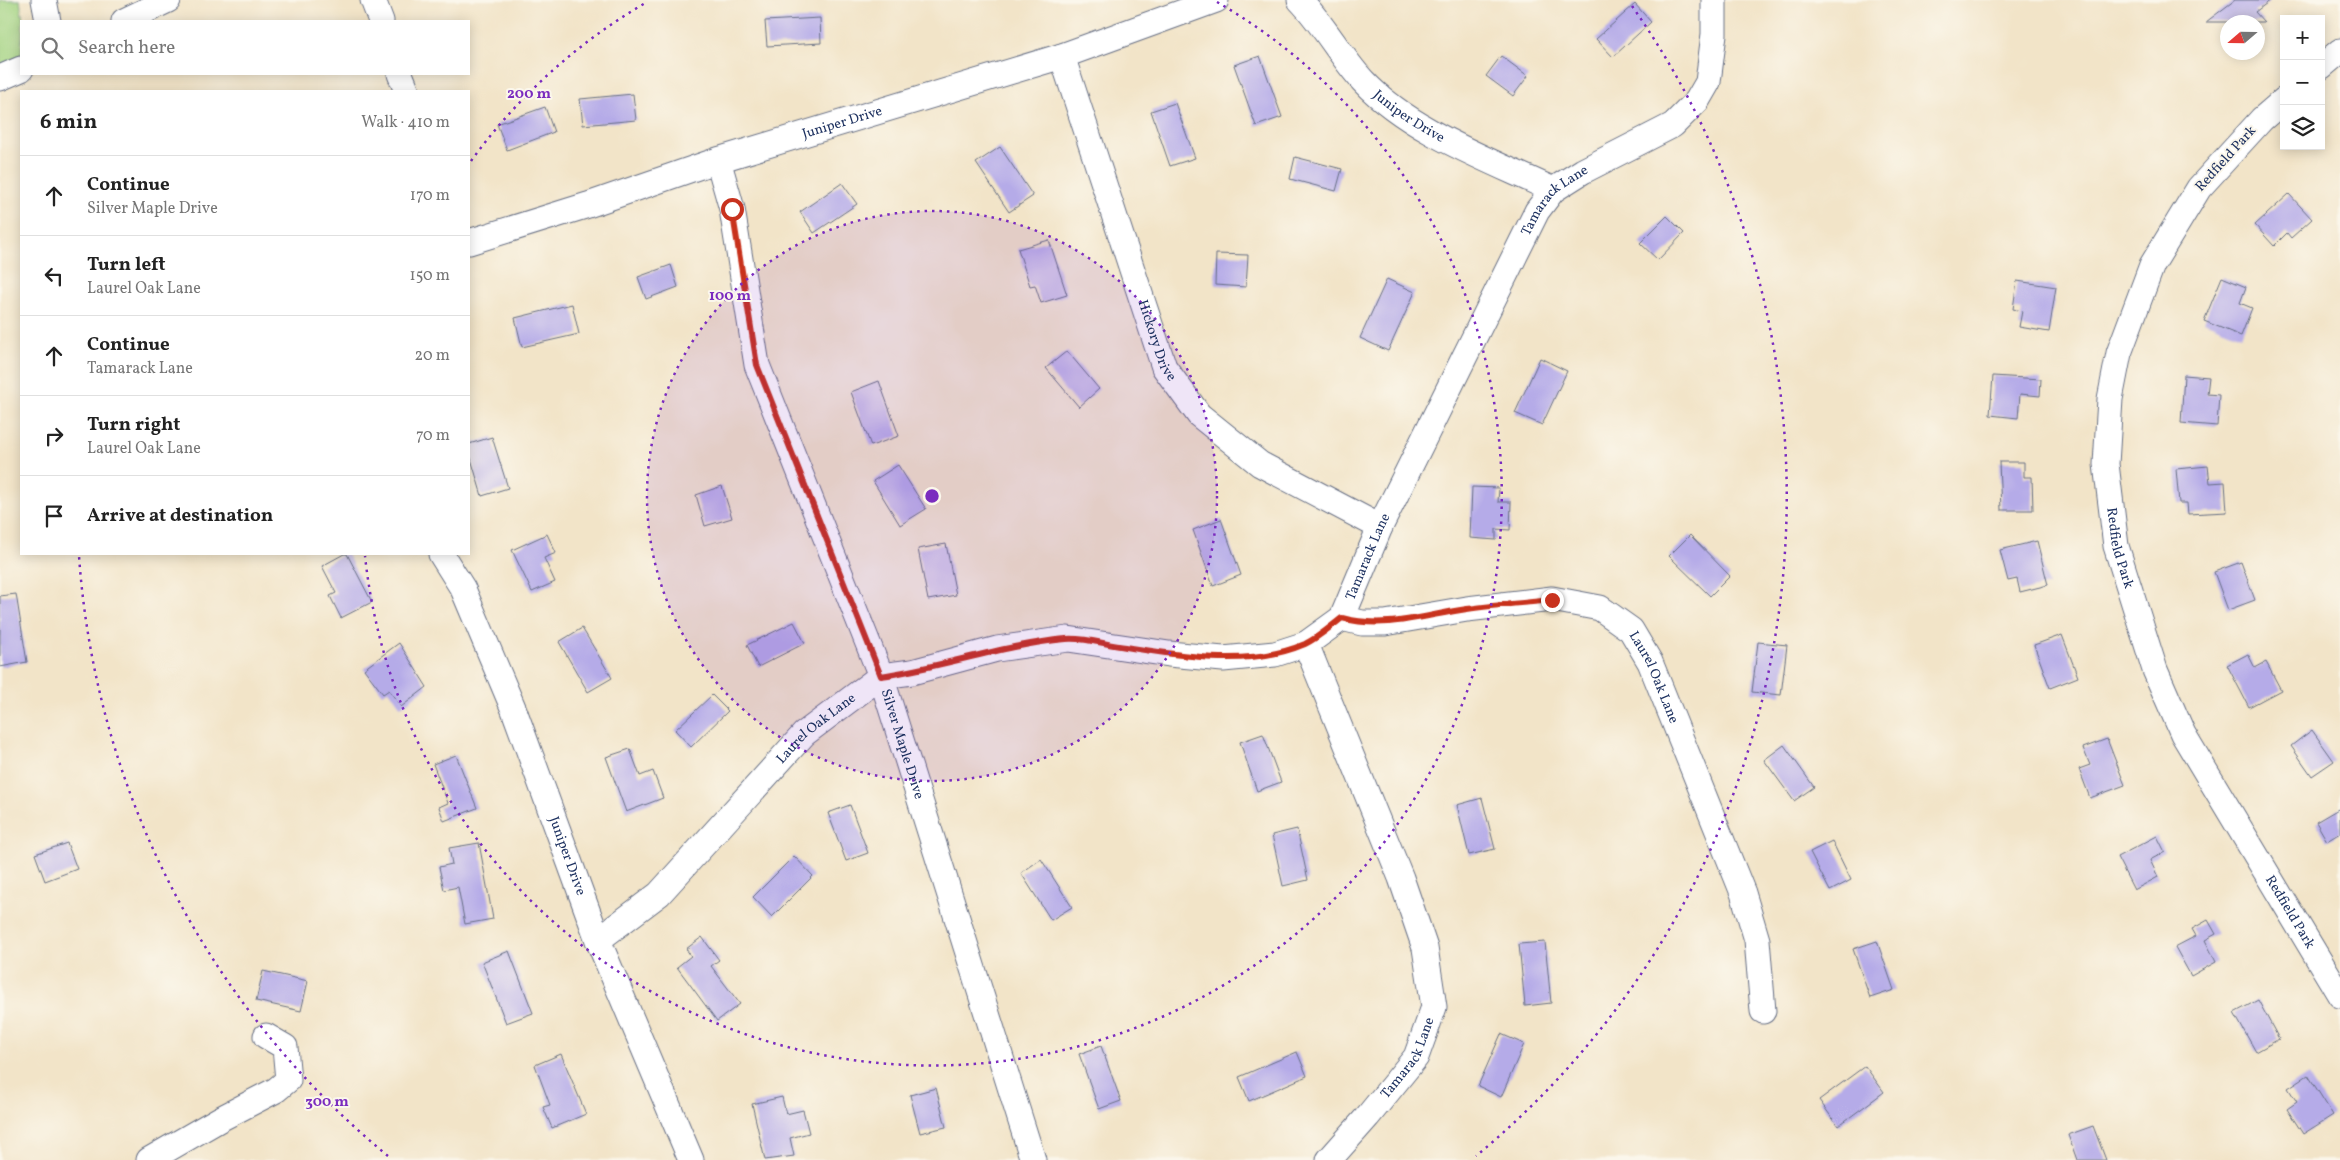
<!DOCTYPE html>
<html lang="en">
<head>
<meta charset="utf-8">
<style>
  body { margin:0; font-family:Vollkorn,serif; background:#f6f6f6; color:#222 }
  .controls { position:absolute; right:15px; top:15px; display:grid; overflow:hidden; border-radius:0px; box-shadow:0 2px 12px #0003 }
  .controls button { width:45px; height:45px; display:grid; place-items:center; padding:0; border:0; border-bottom:1px solid #e0e0e0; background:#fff; color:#222; font:25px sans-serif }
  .compass { position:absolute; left:2220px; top:15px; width:45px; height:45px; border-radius:50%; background:#fff; box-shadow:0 2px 12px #0003; rotate:250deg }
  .stop { position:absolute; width:15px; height:15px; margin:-11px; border:4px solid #c8321e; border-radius:50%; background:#fff }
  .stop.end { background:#c8321e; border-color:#fff; box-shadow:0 1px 5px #0008 }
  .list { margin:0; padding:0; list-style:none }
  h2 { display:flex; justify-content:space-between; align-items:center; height:65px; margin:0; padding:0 20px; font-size:21px }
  h2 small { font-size:16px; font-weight:400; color:#767676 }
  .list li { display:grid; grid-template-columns:32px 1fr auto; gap:15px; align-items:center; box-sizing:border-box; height:80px; padding:0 20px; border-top:1px solid #e0e0e0 }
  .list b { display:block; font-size:19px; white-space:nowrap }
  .list p { margin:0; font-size:16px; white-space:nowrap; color:#767676 }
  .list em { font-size:16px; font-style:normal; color:#767676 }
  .icon { flex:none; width:28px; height:28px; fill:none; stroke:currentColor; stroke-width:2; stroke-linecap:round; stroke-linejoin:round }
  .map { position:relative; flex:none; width:2340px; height:1160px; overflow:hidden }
  .search { position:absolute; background:#fff; box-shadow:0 2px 12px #0003; left:20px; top:20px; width:450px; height:55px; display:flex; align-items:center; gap:12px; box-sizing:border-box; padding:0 18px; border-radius:0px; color:#767676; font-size:19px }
  .panel { position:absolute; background:#fff; box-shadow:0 2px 12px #0003; left:20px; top:90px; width:450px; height:465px; border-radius:0px }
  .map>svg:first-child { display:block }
</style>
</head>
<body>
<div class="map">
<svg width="2340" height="1160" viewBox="0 0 2340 1160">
  <rect width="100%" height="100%" fill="#fbf7ec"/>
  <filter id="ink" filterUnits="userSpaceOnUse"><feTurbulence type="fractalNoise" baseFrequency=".02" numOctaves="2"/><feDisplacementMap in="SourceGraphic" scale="10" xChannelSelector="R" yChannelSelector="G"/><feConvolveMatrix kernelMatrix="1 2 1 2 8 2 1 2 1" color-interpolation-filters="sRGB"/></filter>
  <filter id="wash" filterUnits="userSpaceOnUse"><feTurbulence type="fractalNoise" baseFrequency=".0096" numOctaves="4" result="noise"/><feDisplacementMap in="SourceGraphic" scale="20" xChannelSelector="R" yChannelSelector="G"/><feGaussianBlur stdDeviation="1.12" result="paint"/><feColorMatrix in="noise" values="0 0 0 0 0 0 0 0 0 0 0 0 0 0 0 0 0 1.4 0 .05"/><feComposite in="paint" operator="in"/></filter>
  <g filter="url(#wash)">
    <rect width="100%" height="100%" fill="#f2e4c8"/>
    <path fill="#a3d381" stroke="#5f8170" d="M0,0H20L23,21L21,56L0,65Z"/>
    <g id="blocks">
      <path fill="#b5abe8" d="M2235,0H2271L2255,12L2264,22H2206Z
        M1635,4L1651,22L1613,57L1596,39Z
        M820,18L821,43L767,46L765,21Z
        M1260,56L1282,117L1256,126L1234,65Z
        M1501,56L1528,76L1513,96L1486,76Z
        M633,94L636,120L583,125L580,99Z
        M1175,103L1195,158L1170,166L1151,111Z
        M545,107L554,132L507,150L497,124Z
        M1000,147L1033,196L1009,212L976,163Z
        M1295,157L1342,169L1336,191L1290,179Z
        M842,183L857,204L814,233L800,212Z
        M2289,194L2312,219L2291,238L2287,233L2274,246L2255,225Z
        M1667,216L1684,233L1658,260L1640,243Z
        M1049,240L1067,295L1041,303L1035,285L1030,286L1018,249Z
        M1216,254L1248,255L1246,287L1215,285Z
        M671,265L678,287L646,299L638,277Z
        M2222,277L2246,287L2240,303L2252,308L2241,336L2204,321Z
        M1387,279L1415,292L1388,351L1360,338Z
        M2017,281L2056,287L2049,332L2019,327L2022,311L2013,309Z
        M572,304L579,334L522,347L515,318Z
        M1067,351L1099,389L1079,407L1046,368Z
        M1540,358L1567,371L1542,425L1515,413Z
        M2184,375L2209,377L2207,394L2219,395L2217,426L2181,423Z
        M1993,376L2041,379L2040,396L2020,394L2018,418L1990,415Z
        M879,381L899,436L871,446L851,392Z
        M492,437L508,488L482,496L469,452V444Z
        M1999,462H2024V477H2032L2033,510H2001Z
        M898,465L926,509L900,525L873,481Z
        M2208,466L2210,483L2225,482L2227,512L2188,514L2187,503H2179L2176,469Z
        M722,486L732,518L705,526L696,495Z
        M1472,487L1499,488L1498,502H1511L1510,530L1496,529V540L1470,538Z
        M1221,519L1241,575L1213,586L1193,530Z
        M547,534L556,553L544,558L555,582L532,592L512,550Z
        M1690,535L1730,576L1710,596L1669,556Z
        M2037,541L2048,585L2020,592L2017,579L2008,581L2000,550Z
        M946,544L956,595L928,600L918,549Z
        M344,554H347L372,602L341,618L330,596L336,593L322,566Z
        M2241,562L2255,600L2228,610L2214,572Z
        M16,594L27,662L0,667V596Z
        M794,622L805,643L758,667L747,645Z
        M582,628L612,678L588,692L559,642Z
        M2062,635L2078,677L2050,688L2034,645Z
        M1758,642L1787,645L1781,695L1752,692Z
        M399,643L427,687L401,707L389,690L383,694L364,669Z
        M2248,654L2255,668L2266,662L2281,690L2249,707L2227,665Z
        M712,695L728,711L691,747L675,730Z
        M2312,730L2334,761L2312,776L2291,746Z
        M1263,734L1281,782L1257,791L1240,742Z
        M2107,739L2125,785L2090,798L2079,769L2090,765L2083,748Z
        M1784,745L1814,787L1794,801L1764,760Z
        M630,749L640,776L653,771L663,798L626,812L606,757Z
        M456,755L477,808L444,821L439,807L448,803L433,764Z
        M1482,798L1495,849L1469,855L1457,805Z
        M850,805L868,853L846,861L828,813Z
        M2340,808V833L2327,841L2316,822Z
        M1297,829L1308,880L1283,886L1272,835Z
        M2157,836L2165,852L2150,860L2158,877L2134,890L2117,857Z
        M1832,841L1851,880L1830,891L1810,852Z
        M67,843L77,869L45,881L35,854Z
        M479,843L493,919L465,924L458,887L444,890L439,867L452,864L449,848Z
        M794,856L813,876L772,917L753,897Z
        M1041,859L1072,907L1051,920L1021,873Z
        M2208,920L2216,934L2205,940L2216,962L2191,976L2175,947L2196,936L2192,929Z
        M702,937L719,960L711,966L740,1004L717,1021L677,967L691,956L686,949Z
        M1877,941L1894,990L1870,998L1853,949Z
        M1545,942L1551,1003L1525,1006L1519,944Z
        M509,951L533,1013L506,1023L482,962Z
        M263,971L308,981L301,1011L256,1001Z
        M2258,1000L2279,1039L2256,1052L2234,1013Z
        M1501,1034L1524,1044L1501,1097L1478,1086Z
        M1101,1046L1121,1101L1099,1109L1079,1054Z
        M1297,1052L1307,1076L1249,1101L1239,1077Z
        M561,1054L586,1114L552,1128L543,1107L550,1105L535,1065Z
        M1865,1066L1884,1092L1838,1126L1819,1100Z
        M2308,1075L2333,1115L2303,1134L2287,1109L2297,1102L2288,1088Z
        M936,1088L946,1127L920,1133L910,1095Z
        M782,1097L786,1114L803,1110L809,1133L790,1138L794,1156L765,1160L752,1104Z
        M2093,1126L2106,1160H2077L2068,1135Z"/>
    </g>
  </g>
  <g filter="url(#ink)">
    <use href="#blocks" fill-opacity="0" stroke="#666e83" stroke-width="1"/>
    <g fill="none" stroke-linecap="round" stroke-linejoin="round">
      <g stroke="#666e83" stroke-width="27">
        <g id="minor">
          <path d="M44,0L48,21"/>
          <path d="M373,0L381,21"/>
          <path id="s1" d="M1300,0C1324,25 1340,56 1363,81C1411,132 1490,160 1553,190"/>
          <path d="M124,21L168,0"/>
          <path id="s2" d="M1062,56L1164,367L1199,415L1260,464L1380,527"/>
          <path d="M2321,67L2340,51"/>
          <path d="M400,74L407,91"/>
          <path d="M0,78L21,69"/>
          <path id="s3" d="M2284,100L2262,119L2199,188L2152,265L2119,353L2110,399L2106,464L2116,546L2155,670L2183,734L2340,995"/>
          <path id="s4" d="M718,160L732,209L757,365L881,676L1033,1160"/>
          <path id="s5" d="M469,242L588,205L718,160L1062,56L1216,0"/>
          <path id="s6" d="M441,554L463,589L514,710L598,940L691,1160"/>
          <path id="s7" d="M1342,618L1362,623H1385L1467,609L1552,599L1600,608L1631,630L1650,662L1743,893L1757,940L1763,1011"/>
          <path id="s8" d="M598,940L659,894L804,734L881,676L912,672L997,649L1068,639L1169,654L1223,659L1275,654L1306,644"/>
          <path d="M149,1160L220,1119L276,1090L288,1080L285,1047L266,1036"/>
          <path id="s9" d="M1329,1160L1368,1116L1416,1057L1434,1007L1425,948L1401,878L1306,644L1342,618L1380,527L1537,211L1553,190L1583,171L1673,125L1697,101L1708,82L1714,34V0"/>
        </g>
      </g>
      <use href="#minor" stroke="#fff" stroke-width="25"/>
    </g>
  </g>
  <g fill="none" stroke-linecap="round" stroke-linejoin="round" filter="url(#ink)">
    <path stroke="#c8321e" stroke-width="6" d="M732,209L757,365L881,676C943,667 1003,645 1066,639C1084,637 1107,645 1126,647C1183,656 1249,668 1305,644C1318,638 1330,627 1342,618C1386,630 1424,615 1467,609C1496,605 1524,603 1552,600"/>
  </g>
  <circle cx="932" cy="496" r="285" fill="#7b2cbf" fill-opacity=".12"/>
  <g fill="none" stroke="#7b2cbf" stroke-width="2.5" stroke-dasharray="2.5 5">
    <circle cx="932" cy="496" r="285"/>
    <path d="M471 161A570 570 0 0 1 647 2M1217 2A570 570 0 1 1 365 556"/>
    <path d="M388 1156A855 855 0 0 1 79 556M1632 6A855 855 0 0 1 1476 1156"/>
  </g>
  <g text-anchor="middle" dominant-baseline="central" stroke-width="4" stroke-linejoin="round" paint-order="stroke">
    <g font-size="14" fill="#1b2f5e" stroke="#fbf7ec">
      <text stroke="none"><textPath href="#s1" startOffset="161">Juniper Drive</textPath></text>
      <text stroke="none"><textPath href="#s5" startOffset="392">Juniper Drive</textPath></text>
      <text transform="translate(2226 159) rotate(-48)">Redfield Park</text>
      <text stroke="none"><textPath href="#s9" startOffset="1090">Tamarack Lane</textPath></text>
      <text stroke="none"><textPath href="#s2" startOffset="300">Hickory Drive</textPath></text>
      <text stroke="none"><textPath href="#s3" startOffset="504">Redfield Park</textPath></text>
      <text stroke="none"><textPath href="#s9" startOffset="685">Tamarack Lane</textPath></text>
      <text stroke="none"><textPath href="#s7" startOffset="352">Laurel Oak Lane</textPath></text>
      <text stroke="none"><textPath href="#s8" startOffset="305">Laurel Oak Lane</textPath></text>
      <text stroke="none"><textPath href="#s4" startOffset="615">Silver Maple Drive</textPath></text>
      <text stroke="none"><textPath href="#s6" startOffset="328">Juniper Drive</textPath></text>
      <text stroke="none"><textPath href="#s3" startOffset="909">Redfield Park</textPath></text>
      <text stroke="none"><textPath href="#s9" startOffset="130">Tamarack Lane</textPath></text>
    </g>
  </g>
  <circle cx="932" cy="496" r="8" fill="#7b2cbf" stroke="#fbf7ec" stroke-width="2.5"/>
  <g font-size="15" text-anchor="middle" font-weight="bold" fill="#7b2cbf" stroke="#fbf7ec" stroke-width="4" stroke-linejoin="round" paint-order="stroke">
    <text x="529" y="98">200 m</text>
    <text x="730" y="300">100 m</text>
    <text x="327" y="1106">300 m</text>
  </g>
</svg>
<div class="controls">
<button>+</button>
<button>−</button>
<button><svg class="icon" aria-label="layers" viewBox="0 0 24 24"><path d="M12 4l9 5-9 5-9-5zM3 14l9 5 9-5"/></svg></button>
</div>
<svg class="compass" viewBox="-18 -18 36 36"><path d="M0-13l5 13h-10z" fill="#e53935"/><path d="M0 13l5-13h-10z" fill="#767676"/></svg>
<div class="stop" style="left:732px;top:209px"></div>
<div class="stop end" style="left:1552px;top:600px"></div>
<div class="search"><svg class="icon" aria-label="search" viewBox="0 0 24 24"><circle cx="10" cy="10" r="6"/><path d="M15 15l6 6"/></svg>Search here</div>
<section class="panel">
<h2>6 min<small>Walk · 410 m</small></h2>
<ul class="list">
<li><svg class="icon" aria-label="ahead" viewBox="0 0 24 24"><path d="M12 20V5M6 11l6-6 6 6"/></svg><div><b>Continue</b><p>Silver Maple Drive</p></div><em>170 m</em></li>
<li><svg class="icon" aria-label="left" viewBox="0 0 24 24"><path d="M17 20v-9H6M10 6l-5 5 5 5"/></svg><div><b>Turn left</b><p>Laurel Oak Lane</p></div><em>150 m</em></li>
<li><svg class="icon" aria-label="ahead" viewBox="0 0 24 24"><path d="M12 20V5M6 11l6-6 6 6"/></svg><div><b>Continue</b><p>Tamarack Lane</p></div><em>20 m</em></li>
<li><svg class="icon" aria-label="right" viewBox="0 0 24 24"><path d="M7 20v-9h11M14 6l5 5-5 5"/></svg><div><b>Turn right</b><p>Laurel Oak Lane</p></div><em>70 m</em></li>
<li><svg class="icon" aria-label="arrive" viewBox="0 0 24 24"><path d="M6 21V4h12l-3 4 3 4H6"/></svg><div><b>Arrive at destination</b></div></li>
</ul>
</section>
</div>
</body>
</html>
